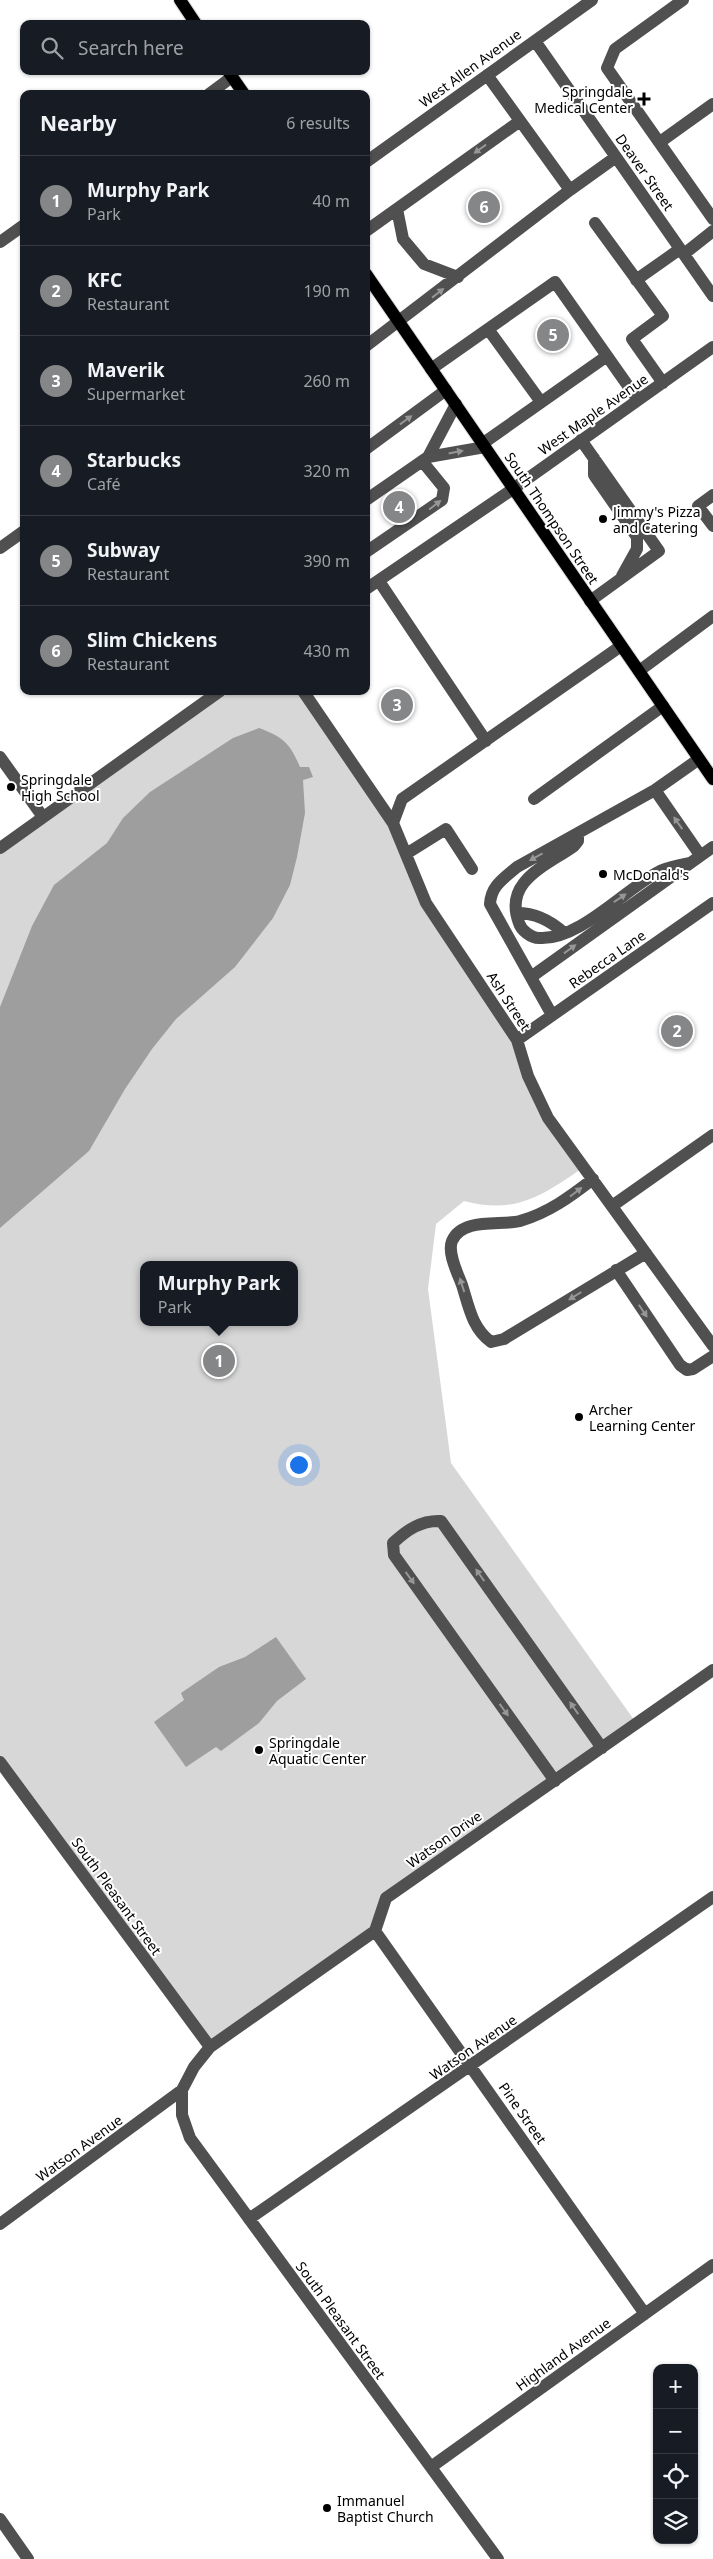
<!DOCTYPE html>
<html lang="en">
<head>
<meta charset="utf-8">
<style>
  body { margin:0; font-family:"Noto Sans",sans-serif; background:#20242c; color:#f1f3f6 }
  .controls { position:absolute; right:15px; bottom:15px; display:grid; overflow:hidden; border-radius:10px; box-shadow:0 1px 4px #0004 }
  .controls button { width:45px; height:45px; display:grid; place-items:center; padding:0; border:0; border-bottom:1px solid #363941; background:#171b24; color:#f1f3f6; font:25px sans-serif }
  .you { position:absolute; left:298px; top:1464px; width:18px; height:18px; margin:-12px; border:4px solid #fff; border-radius:50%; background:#1a73e8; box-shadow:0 0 0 8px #1a73e833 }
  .badge { display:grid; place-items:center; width:32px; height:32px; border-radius:50%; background:#858687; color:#fff; font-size:16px; font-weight:700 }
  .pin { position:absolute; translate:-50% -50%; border:2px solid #fff; box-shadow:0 1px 5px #0006 }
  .popup { position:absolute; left:140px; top:1261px; width:158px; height:65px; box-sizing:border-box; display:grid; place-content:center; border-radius:10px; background:#171b24; filter:drop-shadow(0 1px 4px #0005); font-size:16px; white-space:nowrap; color:#9ea1a6 }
  .popup b { font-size:19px; color:#f1f3f6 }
  .popup::after { content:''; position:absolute; left:50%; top:100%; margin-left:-10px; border:10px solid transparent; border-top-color:#171b24 }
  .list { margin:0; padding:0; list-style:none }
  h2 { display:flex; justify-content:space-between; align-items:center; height:65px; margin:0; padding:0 20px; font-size:21px }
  h2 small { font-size:16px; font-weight:400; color:#9ea1a6 }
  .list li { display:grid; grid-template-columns:32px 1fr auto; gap:15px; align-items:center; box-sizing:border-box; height:90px; padding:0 20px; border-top:1px solid #363941 }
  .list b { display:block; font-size:19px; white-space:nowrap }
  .list p { margin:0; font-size:16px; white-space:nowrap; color:#9ea1a6 }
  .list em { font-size:16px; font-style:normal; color:#9ea1a6 }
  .icon { flex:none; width:28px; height:28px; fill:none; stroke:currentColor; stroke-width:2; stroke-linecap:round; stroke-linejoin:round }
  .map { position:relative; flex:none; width:713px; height:2559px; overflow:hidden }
  .search { position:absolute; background:#171b24; box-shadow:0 1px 4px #0004; left:20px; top:20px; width:350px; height:55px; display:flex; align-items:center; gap:12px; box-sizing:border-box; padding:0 18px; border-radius:10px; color:#9ea1a6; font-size:19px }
  .panel { position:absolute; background:#171b24; box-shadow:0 1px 4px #0004; left:20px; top:90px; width:350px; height:605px; border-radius:10px }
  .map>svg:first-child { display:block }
</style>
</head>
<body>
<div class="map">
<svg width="713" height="2559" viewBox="0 0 713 2559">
  <rect width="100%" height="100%" fill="#fff"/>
  <path fill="#d7d7d7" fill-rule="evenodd" d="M220,691H303L377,797L426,903L517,1040L528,1076L584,1167C543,1195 516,1215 464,1201L436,1224L428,1289L451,1463L637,1724L386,1898L375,1931L210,2047L0,1762V848ZM144,1265H294V1322H144Z"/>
  <path fill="#9e9e9e" d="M259,728C283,737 290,743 300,767H309L313,777L303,780L305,813L297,857L290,885L273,918L235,967L176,1019L152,1049L125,1089L89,1151L0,1228V1007L32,926L54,885L107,843L123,818L150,792L233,738Z
    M276,1637L306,1679L277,1701L259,1723L221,1751L216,1747L186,1767L154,1722L184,1700L181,1693L219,1667L245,1657Z"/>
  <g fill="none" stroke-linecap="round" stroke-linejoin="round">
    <g stroke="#dbdbdb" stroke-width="14">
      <path id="major" d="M180,0L196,24
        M228,71L244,94
        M366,274L713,779"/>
    </g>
    <path stroke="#505050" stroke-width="12" d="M683,0L615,49L607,68L713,219
      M535,41L713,296
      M487,75L570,190L616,157
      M209,94L232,77
      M660,142L713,104
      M366,162L592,0
      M397,209L403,239L424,264L458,277
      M595,223L663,316L632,339L663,383
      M366,231L520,121
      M0,242L24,225
      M684,254L713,231
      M636,280L680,249
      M488,329L541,402
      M366,346L570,190
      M431,369L555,282L638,400
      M581,440L659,551L590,601
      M482,444L607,356
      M366,449L446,390
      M428,457L456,404
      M594,458V475L637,537V549L622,576
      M713,495L698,506L713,526
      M366,500L428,457L485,447
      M0,548L24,531
      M366,552L442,500L444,488L422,461
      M379,581L486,741
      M366,589L513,489L713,347
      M639,671L713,616
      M303,691L393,823L426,903L517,1040L528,1076L548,1118L713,1346
      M0,757L43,817
      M655,790L700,855
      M534,799L663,706
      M393,823L402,799L621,646
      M578,833V841L574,846C546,866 503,881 519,923C521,930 531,938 539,938C579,941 626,888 660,871C669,867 680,865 690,863
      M0,848L220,691
      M406,854L446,829L472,869
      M517,913C535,913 550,920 564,933
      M531,977L713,847
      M552,1015L490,904C491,886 503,879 517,867L655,790L699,759
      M517,1040L713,903
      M593,1179C570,1197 548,1213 520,1221C501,1226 462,1217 452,1241C447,1253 458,1274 462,1285C469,1307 472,1328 491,1342L504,1339L646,1253
      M612,1206L713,1135
      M616,1270L680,1365L687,1370L693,1369L713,1356
      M0,1762L210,2047
      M555,1781L394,1555L393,1543C407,1530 421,1520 441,1521L602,1748
      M375,1931L645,2314
      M182,2090V2115L190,2138L498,2559
      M249,2219L713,1897
      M0,2224L182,2090L194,2067L210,2047L375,1931L386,1898L713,1670
      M431,2467L713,2265
      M0,2519L28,2559"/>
    <use href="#major" stroke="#000" stroke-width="12"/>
  </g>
  <defs><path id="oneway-solid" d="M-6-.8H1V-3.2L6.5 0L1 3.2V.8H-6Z" transform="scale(1.25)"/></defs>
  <g fill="#969696">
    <use href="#oneway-solid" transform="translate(480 149) rotate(144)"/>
    <use href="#oneway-solid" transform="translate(438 293) rotate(-38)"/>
    <use href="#oneway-solid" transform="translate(406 420) rotate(-36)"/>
    <use href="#oneway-solid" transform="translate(456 452) rotate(-11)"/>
    <use href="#oneway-solid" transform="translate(435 505) rotate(-37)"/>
    <use href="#oneway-solid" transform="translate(678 823) rotate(-125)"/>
    <use href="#oneway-solid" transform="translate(536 857) rotate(151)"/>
    <use href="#oneway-solid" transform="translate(620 898) rotate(-34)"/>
    <use href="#oneway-solid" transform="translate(570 949) rotate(-36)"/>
    <use href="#oneway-solid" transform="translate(576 1192) rotate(-37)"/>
    <use href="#oneway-solid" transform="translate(462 1285) rotate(-108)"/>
    <use href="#oneway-solid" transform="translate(575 1296) rotate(148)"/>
    <use href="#oneway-solid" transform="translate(643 1311) rotate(56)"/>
    <use href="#oneway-solid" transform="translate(480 1575) rotate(-125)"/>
    <use href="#oneway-solid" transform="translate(410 1578) rotate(54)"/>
    <use href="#oneway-solid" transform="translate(574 1708) rotate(-125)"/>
    <use href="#oneway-solid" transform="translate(504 1710) rotate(54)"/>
  </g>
  <g fill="#000" stroke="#fff" stroke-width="2">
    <path d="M641.5 91.5h5v5h5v5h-5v5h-5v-5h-5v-5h5z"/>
    <circle cx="603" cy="519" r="5"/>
    <circle cx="11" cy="787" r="5"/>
    <circle cx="603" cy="874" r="5"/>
    <circle cx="579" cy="1417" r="5"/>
    <circle cx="259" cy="1750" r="5"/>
    <circle cx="327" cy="2508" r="5"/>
  </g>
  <g text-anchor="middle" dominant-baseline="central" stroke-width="4" stroke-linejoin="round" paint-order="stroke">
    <g font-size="14" fill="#000" stroke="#fff">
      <text transform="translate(470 68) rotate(-36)">West Allen Avenue</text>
      <text transform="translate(645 172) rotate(55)">Deaver Street</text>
      <text transform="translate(593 414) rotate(-35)">West Maple Avenue</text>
      <text transform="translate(552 518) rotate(56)">South Thompson Street</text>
      <text transform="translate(607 959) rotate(-35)">Rebecca Lane</text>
      <text transform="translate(509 1001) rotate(57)">Ash Street</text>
      <text transform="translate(444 1839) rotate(-35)">Watson Drive</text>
      <text transform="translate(117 1896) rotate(54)">South Pleasant Street</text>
      <text transform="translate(473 2047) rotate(-35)">Watson Avenue</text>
      <text transform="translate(523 2113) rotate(55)">Pine Street</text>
      <text transform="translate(79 2148) rotate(-36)">Watson Avenue</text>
      <text transform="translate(341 2320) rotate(54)">South Pleasant Street</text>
      <text transform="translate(563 2354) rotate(-36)">Highland Avenue</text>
    </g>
    <g font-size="14" fill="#000" stroke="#fff" text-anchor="start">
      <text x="633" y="91" text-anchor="end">Springdale<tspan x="633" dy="16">Medical Center</tspan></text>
      <text x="613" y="511">Jimmy's Pizza<tspan x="613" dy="16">and Catering</tspan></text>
      <text x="21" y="779">Springdale<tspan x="21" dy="16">High School</tspan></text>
      <text x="613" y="874">McDonald's</text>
      <text x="589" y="1409">Archer<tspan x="589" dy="16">Learning Center</tspan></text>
      <text x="269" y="1742">Springdale<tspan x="269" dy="16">Aquatic Center</tspan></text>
      <text x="337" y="2500">Immanuel<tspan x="337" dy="16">Baptist Church</tspan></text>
    </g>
  </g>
</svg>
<div class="controls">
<button>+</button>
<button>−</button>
<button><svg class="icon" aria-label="locate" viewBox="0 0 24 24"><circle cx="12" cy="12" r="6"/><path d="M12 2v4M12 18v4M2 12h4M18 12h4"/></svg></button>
<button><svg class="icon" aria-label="layers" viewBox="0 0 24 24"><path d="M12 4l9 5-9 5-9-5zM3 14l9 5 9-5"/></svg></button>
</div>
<div class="you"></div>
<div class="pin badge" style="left:219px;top:1361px">1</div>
<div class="popup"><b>Murphy Park</b>Park</div>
<div class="pin badge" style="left:677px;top:1031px">2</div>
<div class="pin badge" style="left:397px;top:705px">3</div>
<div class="pin badge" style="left:399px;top:507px">4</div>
<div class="pin badge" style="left:553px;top:335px">5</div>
<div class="pin badge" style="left:484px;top:207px">6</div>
<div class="search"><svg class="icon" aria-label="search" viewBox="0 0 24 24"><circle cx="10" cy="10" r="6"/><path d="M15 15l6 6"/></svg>Search here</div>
<section class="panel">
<h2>Nearby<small>6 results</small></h2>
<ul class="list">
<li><span class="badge">1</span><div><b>Murphy Park</b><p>Park</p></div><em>40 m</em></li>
<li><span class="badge">2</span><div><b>KFC</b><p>Restaurant</p></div><em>190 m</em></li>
<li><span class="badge">3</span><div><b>Maverik</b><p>Supermarket</p></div><em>260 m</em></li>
<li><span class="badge">4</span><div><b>Starbucks</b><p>Café</p></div><em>320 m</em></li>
<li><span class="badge">5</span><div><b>Subway</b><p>Restaurant</p></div><em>390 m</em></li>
<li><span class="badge">6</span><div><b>Slim Chickens</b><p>Restaurant</p></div><em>430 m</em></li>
</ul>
</section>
</div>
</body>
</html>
